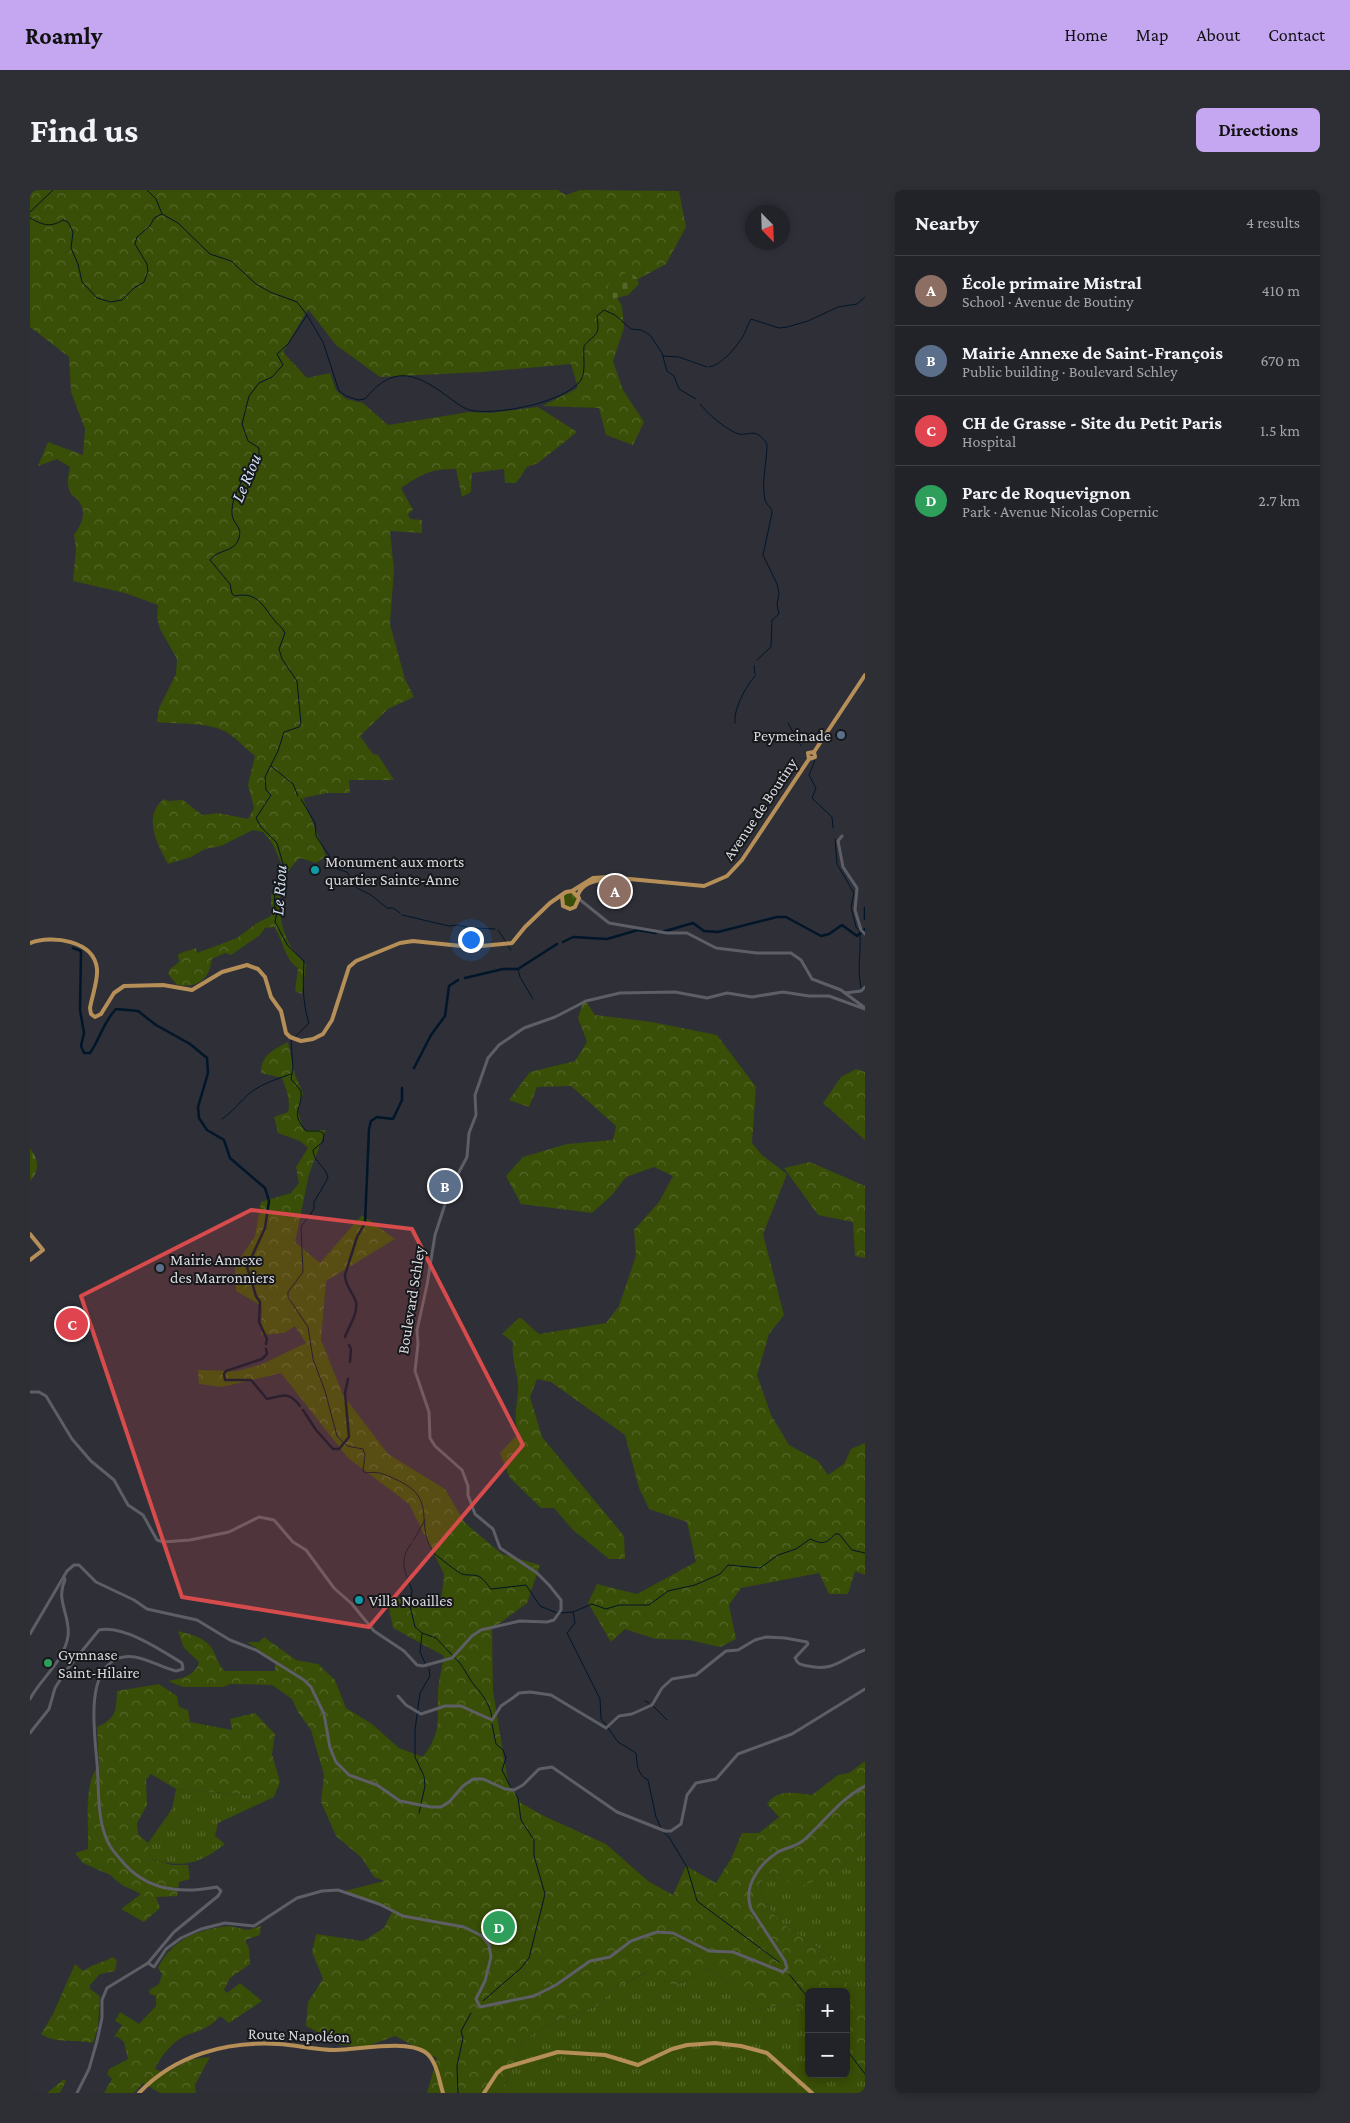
<!DOCTYPE html>
<html lang="en">
<head>
<meta charset="utf-8">
<style>
  body { margin:0; font-family:"Crimson Pro",serif; background:#2e2f35; color:#f1f3f6 }
  .controls { position:absolute; right:15px; bottom:15px; display:grid; overflow:hidden; border-radius:8px; box-shadow:0 2px 8px #0003 }
  .controls button { width:45px; height:45px; display:grid; place-items:center; padding:0; border:0; border-bottom:1px solid #3f4046; background:#222329; color:#f1f3f6; font:25px sans-serif }
  .compass { position:absolute; left:715px; top:15px; width:45px; height:45px; border-radius:50%; background:#222329; box-shadow:0 2px 8px #0003; rotate:157deg }
  .you { position:absolute; left:440px; top:749px; width:18px; height:18px; margin:-12px; border:4px solid #fff; border-radius:50%; background:#1a73e8; box-shadow:0 0 0 8px #1a73e833 }
  .badge { display:grid; place-items:center; width:32px; height:32px; border-radius:50%; background:#c5a7f1; color:#fff; font-size:16px; font-weight:700 }
  .pin { position:absolute; translate:-50% -50%; border:2px solid #fff; box-shadow:0 1px 5px #0006 }
  .list { margin:0; padding:0; list-style:none }
  h2 { display:flex; justify-content:space-between; align-items:center; height:65px; margin:0; padding:0 20px; font-size:21px }
  h2 small { font-size:16px; font-weight:400; color:#a2a4a8 }
  .list li { display:grid; grid-template-columns:32px 1fr auto; gap:15px; align-items:center; box-sizing:border-box; height:70px; padding:0 20px; border-top:1px solid #3f4046 }
  .list b { display:block; font-size:19px; white-space:nowrap }
  .list p { margin:0; font-size:16px; white-space:nowrap; color:#a2a4a8 }
  .list em { font-size:16px; font-style:normal; color:#a2a4a8 }
  .map { position:relative; flex:none; width:835px; height:1903px; overflow:hidden; border-radius:8px }
  header { display:flex; align-items:center; gap:30px; box-sizing:border-box; height:70px; padding:0 25px; background:#c5a7f1; color:#111 }
  header strong { font-size:24px }
  nav { display:flex; gap:28px; margin-inline-start:auto; font-size:18px }
  .intro { display:flex; align-items:center; justify-content:space-between; box-sizing:border-box; height:120px; padding:0 30px }
  h1 { margin:0; font-size:35px }
  .button { padding:12px 22px; border-radius:8px; background:#c5a7f1; color:#111; font-size:18px; font-weight:700 }
  main { display:flex; gap:30px; padding:0 30px }
  aside { flex:1; background:#222329; border-radius:8px; box-shadow:0 2px 8px #0003 }
  .map>svg:first-child { display:block }
</style>
</head>
<body>
<header>
<strong>Roamly</strong>
<nav><a>Home</a><a>Map</a><a>About</a><a>Contact</a></nav>
</header>
<div class="intro"><h1>Find us</h1><a class="button">Directions</a></div>
<main>
<div class="map">
<svg width="835" height="1903" viewBox="0 0 835 1903">
  <defs>
    <pattern id="grass-tufts" width="24" height="20" patternUnits="userSpaceOnUse" patternTransform="scale(1.25)"><rect width="24" height="20" fill="#394e06"/><path d="M3 7l-1-3M5 7V3M7 7l1-3M15 17l-1-3M17 17v-4M19 17l1-3" fill="none" stroke="#55672a"/></pattern>
    <pattern id="forest-crowns" width="20" height="18" patternUnits="userSpaceOnUse" patternTransform="scale(1.25)"><rect width="20" height="18" fill="#394e06"/><path d="M2 6a3 3 0 1 1 6 0M12 15a3 3 0 1 1 6 0" fill="none" stroke="#55672a"/></pattern>
    <pattern id="cemetery-stones" width="16" height="16" patternUnits="userSpaceOnUse" patternTransform="scale(1.25)"><rect width="16" height="16" fill="#394e06"/><path d="M2 7V4a2 2 0 0 1 4 0v3zM10 15v-3a2 2 0 0 1 4 0v3z" fill="#55672a"/></pattern>
  </defs>
  <rect width="100%" height="100%" fill="#2e2f37"/>
  <path fill="url(#grass-tufts)" d="M533 710a7 7 0 1 1 14 0a7 7 0 1 1-14 0Z
    M146,1599L244,1607L188,1633L185,1646L195,1654C168,1675 153,1678 120,1669L118,1653L142,1619Z
    M835,1630V1816C816,1806 817,1783 802,1769C773,1741 739,1739 730,1693L743,1681L767,1697L799,1685L827,1667L833,1632Z
    M680,1778L729,1820L762,1811L779,1831V1884H816V1877L835,1889V1903H465L476,1893L494,1849L523,1833L569,1815L583,1799L617,1782L645,1796Z"/>
  <path fill="url(#forest-crowns)" d="M0,0H528L536,5L550,0L649,1L656,37L636,74L584,102L592,116L594,138L583,171L593,200L614,232L603,255L576,245L569,218L512,216L548,198L541,174L452,182L350,187L306,155L278,119L253,162L277,188L300,183L306,200L316,209L333,213L358,235L439,222L461,223L508,217L547,242L508,273L497,277L486,293H475L474,279L442,283L441,302L432,307L426,279C400,279 392,284 371,298L383,320L378,324L380,329L392,330V343L360,341L364,380L360,434L375,489L384,507L358,519L330,546L343,564L348,565L364,590H319L320,603H297L273,608L296,666L286,673L270,668C244,689 245,729 261,757C265,763 271,769 276,775L272,804L265,801L268,778C254,769 253,749 244,737L235,738L230,745L201,765L195,763L182,769C179,790 168,798 147,795L138,784L140,779L149,772L148,764L166,758L167,763L207,748L227,733L241,726V705L248,691L251,673L242,653L233,642L223,640L191,656L175,659L161,667L138,674C127,654 112,626 134,609L138,611L153,610L172,625L188,623L218,629L224,618L218,595L225,566C216,559 207,549 198,543C178,531 149,535 127,532L129,518L146,484L147,469L130,439L127,428L128,415L95,403L43,391L46,359L44,345C52,333 58,322 47,309C46,307 42,306 41,304C36,296 38,285 40,277L27,269L8,276L18,252L53,265L55,239L41,202L39,167L0,137Z
    M554,809L565,825L622,832L687,845L726,897L722,953L732,965L757,984L733,1044L754,1125L739,1144L727,1185L741,1225L759,1255L788,1271L798,1285L814,1274L821,1259L835,1253V1385L825,1381L818,1404H799L789,1383L711,1398L699,1415L706,1449L690,1457L659,1450L625,1449L595,1439L581,1452L558,1413L567,1394L607,1404L666,1372L657,1332L619,1319L609,1298L595,1245L521,1192L507,1189L500,1207L512,1247L594,1346L595,1369H579L543,1340L524,1318H511L480,1288L470,1263L489,1243C482,1228 488,1214 488,1198C488,1180 481,1172 483,1152L472,1144L490,1127L509,1144L576,1133L589,1116L606,1066L604,1040L629,1012L643,986L624,977L596,987L582,1005L562,1023L491,1014L476,986L493,967L537,954L583,950L586,936L541,896L507,897L499,917L479,910L500,882L545,871L557,852L548,828Z
    M258,852L265,885L273,903L268,922L274,940H296L279,984L265,1052L290,1073L332,1025L365,1049L296,1091L291,1150L313,1205L358,1264L415,1299L435,1333L472,1364L510,1375L497,1413L462,1439L463,1501L478,1592L491,1613L514,1626L576,1654L618,1691L643,1705L656,1676L686,1693L702,1667L712,1643H729L749,1627L737,1614C748,1598 765,1603 782,1605L808,1585L819,1583L835,1571V1630L833,1632L827,1667L799,1685L767,1698L743,1681L730,1693C739,1739 773,1741 802,1769C817,1783 817,1806 835,1816V1889L816,1877V1802H779V1831L762,1811L729,1820L680,1778L645,1796L616,1782L583,1799L569,1815L523,1833L494,1849L476,1893L465,1903H397L407,1868L365,1846L335,1857L311,1855L276,1836L278,1812L293,1789L282,1762L286,1744L333,1751L354,1738L363,1720L315,1701L354,1691L344,1687L332,1668L306,1646L291,1612L294,1585L281,1540L268,1522L262,1509L242,1495L200,1494L193,1497H153L138,1491C151,1488 165,1487 169,1472L154,1458L148,1441C159,1444 174,1447 181,1457C187,1465 187,1474 195,1481H245V1471L217,1452H229L234,1447L266,1470L288,1474L305,1490L316,1518L342,1534L369,1558L393,1567C412,1541 407,1531 408,1501C409,1489 412,1477 414,1466L363,1438L357,1408L411,1412L414,1384L379,1314L318,1268L251,1183L192,1197L169,1194L168,1180L207,1181L230,1175L276,1153L265,1136L254,1143L231,1145L232,1116L206,1101L205,1076L225,1046L231,1012L261,1003L269,993L266,977L278,958L270,951L248,943L244,927L258,922C261,910 256,899 252,888L231,883C231,865 243,860 258,852Z
    M826,879L835,882V950L793,913L811,887Z
    M780,972L835,996V1068L825,1066L823,1032L788,1025L754,978Z
    M129,1494L147,1506L149,1517L158,1520L160,1532L202,1540L200,1529L225,1523L245,1544L242,1564L250,1592L244,1607L146,1599L121,1584L116,1590L117,1615L107,1633L108,1644L118,1653L120,1669L142,1675H158L160,1689L149,1692L147,1706L126,1707L130,1718L114,1732L91,1719L111,1704L92,1695L80,1685L53,1673L45,1663L58,1659C59,1638 53,1589 69,1576L67,1537C86,1528 86,1522 87,1501Z
    M199,1736L218,1740L231,1736L230,1745L215,1750L219,1758L220,1774L200,1788L194,1800L197,1803L210,1793L232,1811L199,1833L190,1826C180,1838 171,1840 157,1845C144,1850 130,1867 125,1879L136,1883L161,1869L180,1867L165,1895L166,1903H130L113,1893L104,1903H74L82,1889L77,1884L79,1879L98,1869L94,1852L88,1847H84L92,1835L85,1831L90,1822L109,1834L126,1816V1806L120,1804L119,1800L129,1794L132,1784L128,1778C142,1749 168,1739 199,1736Z
    M83,1767L87,1771L85,1781L70,1784L60,1795V1799L70,1806L68,1837L63,1853C46,1849 25,1854 11,1844L23,1824L45,1774L53,1781C62,1774 72,1773 83,1767Z
    M34,1889L36,1891L30,1903H17Z"/>
  <path fill="url(#cemetery-stones)" d="M597,80L607,88L609,94L598,105L583,109L582,104H577L576,96L579,95V92L590,89Z
    M0,958C9,970 10,980 0,991Z"/>
  <g fill="none" stroke-linecap="round" stroke-linejoin="round">
    <path stroke="#02162a" stroke-width="1" d="M117,0L126,9L132,24
      M0,22L23,0
      M0,28C13,35 20,38 33,30L38,32L43,42L41,58L48,74L52,92L67,108L81,112L92,110L104,98L114,92L118,81L117,74L105,54L107,47L120,36L124,28L132,24L148,33L180,64L201,71L226,94L240,102L267,112L277,125L258,154L247,164L253,175L242,187L229,193L219,206L212,234L218,251L229,258V264C219,282 201,301 202,324C202,333 213,337 209,348C205,363 187,359 180,370L200,394L202,404L205,406C232,400 235,424 252,438L255,443L249,459L252,469L267,491L271,534L269,537L254,542L248,561L235,587L236,600L241,605L226,628L231,637L247,653L253,674L252,689L245,703L244,714L247,722L245,732L258,756L274,771C273,793 272,811 279,833L261,851L263,878L261,889L271,901C273,920 259,921 276,941H290L294,944L293,952L283,960C284,973 296,976 298,988L284,1012V1019L271,1037L273,1082L258,1102V1107L278,1137L283,1169L295,1201L307,1246L317,1256L333,1259L335,1265L333,1281L336,1283C348,1281 354,1284 365,1289C411,1309 382,1334 405,1364C407,1366 430,1384 432,1384C437,1386 443,1384 448,1386C452,1387 458,1395 461,1399L496,1395L510,1416L527,1423
      M277,125L293,152L309,201L316,206L328,210L335,209C363,175 384,182 417,206C424,211 431,217 439,220C465,226 535,213 551,190C556,182 553,166 554,156C566,142 570,147 567,126L574,120L585,125L601,139L611,140L620,145L632,163L637,181L644,186L649,199L666,209
      M633,166L649,167L677,177
      M679,177C692,175 705,158 712,148C716,142 717,135 721,129L749,138L757,137L778,131L808,117L827,114L835,107
      M670,214C679,225 693,237 706,243C718,248 725,235 737,254C737,272 731,292 735,310C737,316 742,317 742,323L733,365L747,394L749,403L747,415L749,424L742,430L741,457L727,470
      M724,476L725,484
      M705,533C703,520 716,496 725,486
      M758,533L771,556
      M785,570L779,585L786,598L782,608L802,627L803,638
      M241,576L263,594L268,606
      M271,609L285,633L286,646L300,667
      M805,649L807,674L824,703L821,717L826,737L832,744
      M302,671L307,679L317,682L327,698L341,705L357,718H363L370,723
      M372,725L419,736L427,735L441,738
      M445,738L465,739
      M468,740L476,752
      M830,744C831,764 827,777 831,798
      M478,756L481,760
      M488,779L490,787L503,809
      M192,929C204,921 211,910 221,902C234,893 247,889 261,884
      M383,1351L395,1330
      M382,1353C368,1369 375,1383 382,1400L380,1416L385,1437L392,1443L406,1448L422,1465
      M543,1422L545,1433L537,1443L570,1509L571,1529L577,1536
      M531,1423L543,1422L562,1414L576,1419L589,1415H619L638,1401L665,1395L690,1384L698,1375L730,1378L748,1365L766,1359L780,1349C792,1354 795,1355 805,1344H809L822,1360L835,1363
      M392,1444L390,1462L395,1473
      M425,1468C434,1476 437,1486 444,1495C453,1505 459,1513 462,1527
      M615,1511L619,1513
      M623,1516L637,1530
      M462,1534L466,1554L473,1560L476,1568L472,1580L481,1598
      M578,1538L588,1552L606,1563C607,1574 607,1585 618,1590L626,1627L631,1638
      M389,1623L395,1596L394,1586L385,1567V1540L390,1503L400,1486L399,1479
      M634,1643L639,1647L657,1677L667,1711L749,1772
      M759,1784L779,1809
      M453,1811L491,1778L499,1768L515,1704L504,1666V1650L491,1630L488,1608L486,1604
      M816,1859L835,1884
      M428,1903L427,1876L433,1848L431,1841L441,1823"/>
    <path stroke="#02162a" stroke-width="2.5" d="M835,718V729
      M632,742L663,733L674,741L688,742L747,727H756L791,746L799,744L812,735L827,746L835,739
      M533,752L543,747L577,749L608,740L626,743
      M43,758L51,761L50,820L54,843L51,856L54,863H60C71,847 72,834 86,819L108,821L126,835L160,854L177,868L178,883L168,917L169,928L177,940L194,950L200,968L235,998L239,1011L235,1038L217,1077L226,1106L230,1112L229,1132L237,1149L236,1154
      M435,788L473,779H488L527,754
      M384,878L401,845L415,826L419,796L428,790
      M315,1147C319,1136 328,1124 326,1112C323,1102 315,1096 315,1085L327,1047L335,1033L339,939L341,931L347,927L363,929L372,910V898
      M319,1155L321,1159L320,1172
      M236,1159L237,1164L232,1169L196,1181L194,1184L195,1190H221L237,1209C252,1206 258,1200 270,1216
      M273,1220L286,1240L303,1259H309L319,1247L315,1203L318,1189"/>
    <path stroke="#5d5e66" stroke-width="3" d="M812,646L808,651L813,677L827,698L825,720L831,740L835,744
      M815,803L831,801L835,797
      M368,1506L376,1515L391,1524L415,1516H431L462,1530L471,1516L484,1507L489,1503L500,1502L521,1505L576,1538L589,1526L602,1524L622,1515L632,1498L642,1489L666,1485L696,1461L708,1460L725,1450L736,1447L755,1448L777,1452L778,1454L765,1468C768,1475 772,1475 778,1476C805,1482 812,1468 835,1460
      M0,1509C11,1488 34,1472 38,1446C41,1427 25,1410 35,1390L34,1387
      M118,1773L124,1777L136,1759L151,1748L171,1739L195,1733L224,1736L267,1708L292,1701L308,1700L349,1714L373,1726L434,1737L452,1746L459,1755L461,1767L455,1791L446,1809L450,1817L504,1806L526,1795L560,1771L580,1767L601,1751L627,1742L643,1743L679,1761L703,1762L753,1782L757,1778L755,1771L721,1719C713,1697 728,1675 748,1662C757,1657 767,1657 775,1649C796,1630 810,1609 835,1596"/>
    <path stroke="#5d5e66" stroke-width="3" d="M549,709L579,733L637,743H657L686,758L727,763H761L771,770L782,789L811,800L835,818
      M0,1202H9L16,1206L42,1249L61,1271L84,1290L98,1315L113,1325L127,1350L133,1352L160,1350L199,1342L229,1327L244,1330L263,1352L276,1360L304,1398L322,1414L344,1441L374,1461L387,1475L393,1476L422,1468L442,1446L451,1440L490,1431L517,1432L524,1430L531,1420V1410L519,1395L507,1383L470,1358L463,1339L445,1324L438,1305V1296L432,1280L405,1256L400,1248L399,1222L385,1181L388,1154L387,1140L397,1095L405,1045L420,999L437,967L439,943L446,925L445,905L458,868L469,855L494,838L525,827L556,811L590,803L645,802L677,808L697,803L722,807L753,802L779,806H799L835,819
      M0,1444L37,1381L44,1375H49L66,1392L104,1410L117,1419L167,1430L200,1450L226,1460L274,1490L281,1497L294,1524L300,1558L306,1572L319,1585L347,1595L370,1611L401,1617H411L419,1612L433,1596L443,1589H453L475,1599L484,1600L493,1595L509,1579L522,1577L587,1622L635,1641H641L651,1634L657,1605L666,1593L686,1589L708,1564L762,1544L835,1499
      M0,1543L19,1519L25,1498L35,1482L69,1440C94,1435 131,1460 152,1473L153,1479L146,1481C127,1477 105,1459 85,1470C55,1485 65,1546 67,1573C69,1596 67,1623 75,1645C78,1655 84,1662 91,1670C116,1701 150,1704 187,1697L191,1701L188,1706L144,1742L118,1773L77,1798L72,1810V1828L67,1851L59,1879L47,1903"/>
    <path stroke="#b58f57" stroke-width="4" d="M784,562L835,485
      M779,569L778,563L784,562
      M779,569L785,567L784,562
      M548,705C552,693 565,690 577,689
      M532,706L533,716L540,719L545,717L549,708L542,701
      M0,753C22,745 64,750 67,779C68,791 62,806 60,818L61,824L65,827L71,824L84,803L94,796L133,795L162,800L192,782L217,775L228,779L235,787L241,807L251,821L256,843L260,847L271,851L283,849L293,844L302,830L319,777L326,771L370,753L383,751L441,757L482,753L495,737L520,713L536,702L542,701L563,688L578,687L674,696L697,686L712,670L779,569
      M0,1044L13,1060L0,1070
      M109,1903C145,1865 196,1851 248,1854C267,1855 286,1860 305,1860C329,1860 375,1849 395,1862C407,1870 409,1891 413,1903
      M454,1903L467,1883L473,1878L528,1862L575,1865L608,1875L642,1859L657,1855L685,1853L711,1856L737,1863L782,1903"/>
  </g>
  <path fill="#d64b4c" fill-opacity="0.2" stroke="#d64b4c" stroke-width="4" stroke-linejoin="round" d="M221,1020L382,1039L493,1255L339,1437L152,1407L51,1106Z"/>
  <g fill="#5c6f8a" stroke="#17181b" stroke-width="2">
    <circle cx="811" cy="545" r="5"/>
    <circle cx="130" cy="1078" r="5"/>
  </g>
  <g fill="#0f9aa8" stroke="#17181b" stroke-width="2">
    <circle cx="285" cy="680" r="5"/>
    <circle cx="329" cy="1410" r="5"/>
  </g>
  <circle fill="#2e9e5b" stroke="#17181b" stroke-width="2" cx="18" cy="1473" r="5"/>
  <g text-anchor="middle" dominant-baseline="central" stroke-width="4" stroke-linejoin="round" paint-order="stroke">
    <g font-size="16" fill="#d8d8dd" stroke="#17181b" text-anchor="start">
      <text x="801" y="545" text-anchor="end">Peymeinade</text>
      <text x="295" y="671">Monument aux morts<tspan x="295" dy="18">quartier Sainte-Anne</tspan></text>
      <text x="140" y="1069">Mairie Annexe<tspan x="140" dy="18">des Marronniers</tspan></text>
      <text x="339" y="1410">Villa Noailles</text>
      <text x="28" y="1464">Gymnase<tspan x="28" dy="18">Saint-Hilaire</tspan></text>
    </g>
    <g font-size="16" fill="#d8d8dd" stroke="#17181b">
      <text transform="translate(730 619) rotate(-56)">Avenue de Boutiny</text>
      <text transform="translate(381 1110) rotate(-81)">Boulevard Schley</text>
      <text transform="translate(269 1845) rotate(2)">Route Napoléon</text>
    </g>
    <g font-size="18" font-style="italic" fill="#cdddef" stroke="#17181b">
      <text transform="translate(216 288) rotate(-67)">Le Riou</text>
      <text transform="translate(249 700) rotate(-86)">Le Riou</text>
    </g>
  </g>
</svg>
<div class="controls">
<button>+</button>
<button>−</button>
</div>
<svg class="compass" viewBox="-18 -18 36 36"><path d="M0-13l5 13h-10z" fill="#e53935"/><path d="M0 13l5-13h-10z" fill="#a2a4a8"/></svg>
<div class="you"></div>
<div class="pin badge" style="left:585px;top:701px;background:#8d6e63">A</div>
<div class="pin badge" style="left:415px;top:996px;background:#5c6f8a">B</div>
<div class="pin badge" style="left:42px;top:1134px;background:#e0444e">C</div>
<div class="pin badge" style="left:469px;top:1737px;background:#2e9e5b">D</div>
</div>
<aside>
<h2>Nearby<small>4 results</small></h2>
<ul class="list">
<li><span class="badge" style="background:#8d6e63">A</span><div><b>École primaire Mistral</b><p>School · Avenue de Boutiny</p></div><em>410 m</em></li>
<li><span class="badge" style="background:#5c6f8a">B</span><div><b>Mairie Annexe de Saint-François</b><p>Public building · Boulevard Schley</p></div><em>670 m</em></li>
<li><span class="badge" style="background:#e0444e">C</span><div><b>CH de Grasse - Site du Petit Paris</b><p>Hospital</p></div><em>1.5 km</em></li>
<li><span class="badge" style="background:#2e9e5b">D</span><div><b>Parc de Roquevignon</b><p>Park · Avenue Nicolas Copernic</p></div><em>2.7 km</em></li>
</ul>
</aside>
</main>
</body>
</html>
